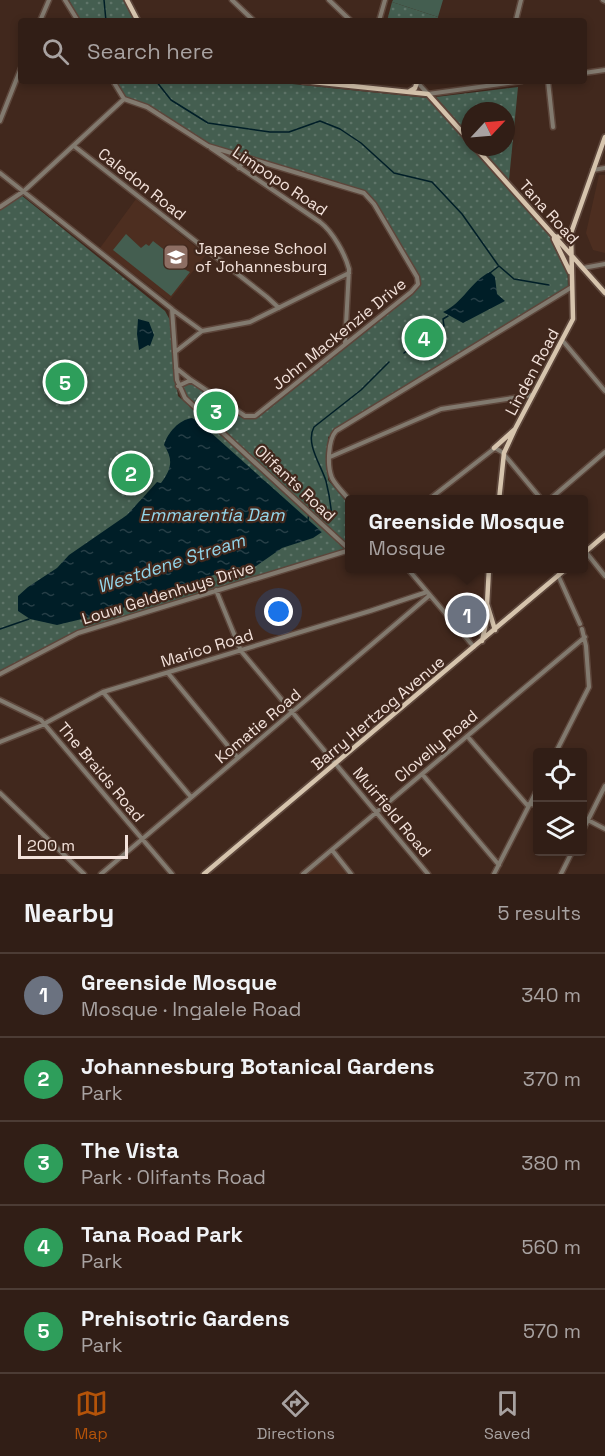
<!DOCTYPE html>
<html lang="en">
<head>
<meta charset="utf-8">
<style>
  body { margin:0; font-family:"Space Grotesk",sans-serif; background:#3d2b23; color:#f1f3f6 }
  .controls { position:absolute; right:18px; bottom:18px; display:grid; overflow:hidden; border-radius:6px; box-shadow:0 3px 9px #0003 }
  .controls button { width:54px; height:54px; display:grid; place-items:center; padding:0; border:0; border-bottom:2px solid #4c3c35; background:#311e16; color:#f1f3f6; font:30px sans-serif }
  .compass { position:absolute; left:461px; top:102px; width:54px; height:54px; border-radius:50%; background:#311e16; box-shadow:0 3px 9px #0003; rotate:64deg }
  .scale { position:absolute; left:18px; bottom:15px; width:110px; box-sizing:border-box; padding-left:6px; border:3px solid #f3e2db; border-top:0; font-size:16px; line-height:21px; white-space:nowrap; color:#f3e2db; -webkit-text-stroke:4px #41281d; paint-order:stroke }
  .you { position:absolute; left:279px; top:612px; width:21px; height:21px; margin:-15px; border:4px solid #fff; border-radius:50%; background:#1a73e8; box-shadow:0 0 0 9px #1a73e833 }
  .badge { display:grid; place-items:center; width:39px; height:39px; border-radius:50%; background:#b45309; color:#fff; font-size:20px; font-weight:700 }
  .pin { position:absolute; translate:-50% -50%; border:3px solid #fff; box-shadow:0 2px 6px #0006 }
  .popup { position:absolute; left:345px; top:495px; width:243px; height:78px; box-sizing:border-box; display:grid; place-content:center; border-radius:6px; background:#311e16; filter:drop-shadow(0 2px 4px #0005); font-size:20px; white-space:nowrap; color:#a8a2a1 }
  .popup b { font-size:22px; color:#f1f3f6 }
  .popup::after { content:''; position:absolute; left:50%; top:100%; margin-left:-12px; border:12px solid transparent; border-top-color:#311e16 }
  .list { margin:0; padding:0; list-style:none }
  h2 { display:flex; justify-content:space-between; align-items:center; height:78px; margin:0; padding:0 24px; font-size:26px }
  h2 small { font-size:20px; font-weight:400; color:#a8a2a1 }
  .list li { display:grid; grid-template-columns:39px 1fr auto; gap:18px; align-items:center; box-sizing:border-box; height:84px; padding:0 24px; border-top:2px solid #4c3c35 }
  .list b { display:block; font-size:22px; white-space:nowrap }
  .list p { margin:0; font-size:20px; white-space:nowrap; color:#a8a2a1 }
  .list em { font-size:20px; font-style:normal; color:#a8a2a1 }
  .icon { flex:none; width:33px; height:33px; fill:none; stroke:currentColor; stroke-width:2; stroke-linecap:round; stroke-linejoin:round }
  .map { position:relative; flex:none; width:605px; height:874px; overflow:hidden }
  .search { position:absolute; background:#311e16; box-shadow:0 3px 9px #0003; left:18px; right:18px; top:18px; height:66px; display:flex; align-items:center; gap:15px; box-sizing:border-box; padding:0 21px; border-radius:6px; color:#a8a2a1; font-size:22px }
  .sheet { height:498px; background:#311e16 }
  nav { display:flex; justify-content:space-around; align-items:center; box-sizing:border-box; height:84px; border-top:2px solid #4c3c35; background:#311e16; font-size:16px; color:#a8a2a1 }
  nav a { display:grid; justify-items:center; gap:3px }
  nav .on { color:#b45309 }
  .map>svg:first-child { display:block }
</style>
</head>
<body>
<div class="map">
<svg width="605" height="874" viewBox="0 0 605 874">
  <defs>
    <pattern id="green-dots" width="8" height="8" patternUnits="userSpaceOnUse" patternTransform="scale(1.5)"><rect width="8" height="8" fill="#445e50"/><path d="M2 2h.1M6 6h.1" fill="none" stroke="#5f7569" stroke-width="1.8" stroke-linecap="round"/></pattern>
    <pattern id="water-ripples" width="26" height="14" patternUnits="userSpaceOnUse" patternTransform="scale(1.5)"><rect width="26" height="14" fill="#001e27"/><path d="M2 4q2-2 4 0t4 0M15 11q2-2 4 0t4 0" fill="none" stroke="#263e46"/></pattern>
  </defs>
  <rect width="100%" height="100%" fill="#41281d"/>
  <path fill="#4d2e20" d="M599,175H605V253L593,250L586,233Z
    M136,199L206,255L169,301L100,248Z
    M332,850L351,874H303Z"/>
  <path fill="url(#green-dots)" d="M69,0H124L134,21H81Z
    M392,2L438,17L437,21H387Z
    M115,81H263L428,98L567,256L568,290L328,437V480L350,506V548L188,399L181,387L192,382L245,419L259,417L414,293L417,279L373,203L363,193L209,148L153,109L125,98Z
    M518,87L509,180L480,147H506V111H470V136L436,97Z
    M21,195L165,311L171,322L172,354L178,396L346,550L216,591L72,634L0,674V209Z"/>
  <path fill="#445e50" d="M393,0H443L438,17L392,2Z
    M126,234L141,248L146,244L149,246L153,241L171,255L170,258L178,263V266L190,272L171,296L113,250Z"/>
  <path fill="url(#water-ripples)" d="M490,272L495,277L497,294L505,301L463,323L443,312C463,303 471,281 490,272Z
    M138,319L149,322L154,335L150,346L148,345L139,350L137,334Z
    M192,418L199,422L322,532L313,538L282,548L252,569L236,567L197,581L169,595L86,618L57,625L30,619L18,611V596L28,587L57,568L69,555L127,515L157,482L161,483C171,470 174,460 164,445C168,432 179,420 192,418Z"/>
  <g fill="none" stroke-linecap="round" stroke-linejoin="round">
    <path stroke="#001e27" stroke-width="1.5" d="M104,0L106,21
      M156,81L171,100L208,123L270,132H289L320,121L340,129L361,143L394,173L432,182L462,214L498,265
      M490,273L499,266L514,279L549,285
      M404,353L413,346L421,332L444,326L443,319L448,316
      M308,520L310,505L327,520L332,518C331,506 329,493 326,481C321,465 305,443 314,427L361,390L389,362
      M0,629L29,619"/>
    <g stroke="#5d463b" stroke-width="7">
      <path id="minor" d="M65,0L78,21
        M232,0L254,21
        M329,0L351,21
        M603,0L605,1
        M516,20L521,0
        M40,21L49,0
        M379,21L385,0
        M584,73L605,70
        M113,81L124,99L147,107L208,146L364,193L374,204L417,277L418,284L411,292L255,416H245L191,380L178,386
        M416,81L428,94L522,81
        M548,81L553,127
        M0,121L21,68
        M74,146L267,297L279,308
        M211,148L320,222C333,232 345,254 349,269L345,344
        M239,168L246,157
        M593,170L605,168
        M0,173L172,309L177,380L185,398L350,550
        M0,207L24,191L124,99
        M583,268L605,264
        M173,310L202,331
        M562,340L605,391
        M175,352L202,331L250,322L349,273
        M176,368L191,380
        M330,457L441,409L533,395
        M428,500L495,448L502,452L542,500
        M549,500L605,452
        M350,501C344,493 336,486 332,478C327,466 328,440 336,431L572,287
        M585,551L605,576
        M407,568L474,647
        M558,575L580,624
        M216,590L241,651L428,874
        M168,673L238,758
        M0,674L78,633L350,550
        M103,692L191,797
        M0,700L41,720L172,874
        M467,736L528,806
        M0,742L40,726L103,692L370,611L427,592
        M556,752L589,687L586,646L582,629
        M422,774L499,865
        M0,793L84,874
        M529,804L538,805
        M582,817L605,829
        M582,832L605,786
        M332,850L351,874
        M101,874L430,595
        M303,874L585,637
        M494,874L538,788
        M561,874L572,852"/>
    </g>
    <g stroke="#5d463b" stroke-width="8">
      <path id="major" d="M127,0L138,21
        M303,81L428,94L470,141
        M410,91L415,88L417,82
        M475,147L605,293
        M554,237L564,236L570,231
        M554,239L570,272
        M494,448L514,430
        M499,500L504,453L515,429L573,319L571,233L605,137
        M584,553L605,535
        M489,568L487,604L495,630
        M482,641L488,614
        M204,874L567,568"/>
    </g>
    <use href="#minor" stroke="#827a6f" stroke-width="4"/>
    <use href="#major" stroke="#d6c4ad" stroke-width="4.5"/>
  </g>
  <defs>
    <g id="school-square" transform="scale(1.35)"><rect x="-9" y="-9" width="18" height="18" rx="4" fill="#8d6e63" stroke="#41281d"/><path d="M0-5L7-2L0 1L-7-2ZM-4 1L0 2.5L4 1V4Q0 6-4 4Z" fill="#fff"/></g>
  </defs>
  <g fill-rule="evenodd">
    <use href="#school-square" x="176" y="257"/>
  </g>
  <g text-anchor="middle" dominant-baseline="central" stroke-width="4.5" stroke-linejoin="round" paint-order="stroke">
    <g font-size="16" fill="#f3e2db" stroke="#41281d">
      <text transform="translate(280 181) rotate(34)">Limpopo Road</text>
      <text transform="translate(142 184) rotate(38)">Caledon Road</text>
      <text transform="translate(549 212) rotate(48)">Tana Road</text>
      <text transform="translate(339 334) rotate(-39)">John Mackenzie Drive</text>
      <text transform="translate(532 372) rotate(-62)">Linden Road</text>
      <text transform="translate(295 483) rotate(43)">Olifants Road</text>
      <text transform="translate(168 593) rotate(-17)">Louw Geldenhuys Drive</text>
      <text transform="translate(207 648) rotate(-17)">Marico Road</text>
      <text transform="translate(378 713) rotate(-40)">Barry Hertzog Avenue</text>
      <text transform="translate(258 726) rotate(-40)">Komatie Road</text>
      <text transform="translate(436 746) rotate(-40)">Clovelly Road</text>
      <text transform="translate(101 772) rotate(50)">The Braids Road</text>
      <text transform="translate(392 812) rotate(50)">Muirfield Road</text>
    </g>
    <g font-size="16" fill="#f3e2db" stroke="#41281d" text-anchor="start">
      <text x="195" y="248">Japanese School<tspan x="195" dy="18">of Johannesburg</tspan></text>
    </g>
    <g font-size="18" font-style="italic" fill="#93d6eb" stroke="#41281d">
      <text x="212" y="514">Emmarentia Dam</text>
      <text transform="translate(171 563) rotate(-18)">Westdene Stream</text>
    </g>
  </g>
</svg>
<div class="controls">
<button><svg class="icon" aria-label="locate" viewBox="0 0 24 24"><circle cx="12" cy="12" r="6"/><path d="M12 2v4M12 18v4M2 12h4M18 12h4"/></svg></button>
<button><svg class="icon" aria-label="layers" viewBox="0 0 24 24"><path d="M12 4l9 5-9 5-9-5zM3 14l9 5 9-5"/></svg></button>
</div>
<svg class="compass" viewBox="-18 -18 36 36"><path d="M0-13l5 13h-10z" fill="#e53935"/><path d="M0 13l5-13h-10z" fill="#a8a2a1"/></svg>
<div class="scale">200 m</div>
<div class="you"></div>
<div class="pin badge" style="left:467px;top:615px;background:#6b7280">1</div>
<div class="popup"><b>Greenside Mosque</b>Mosque</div>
<div class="pin badge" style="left:131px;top:473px;background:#2e9e5b">2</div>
<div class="pin badge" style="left:216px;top:411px;background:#2e9e5b">3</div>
<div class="pin badge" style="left:424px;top:338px;background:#2e9e5b">4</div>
<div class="pin badge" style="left:65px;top:382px;background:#2e9e5b">5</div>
<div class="search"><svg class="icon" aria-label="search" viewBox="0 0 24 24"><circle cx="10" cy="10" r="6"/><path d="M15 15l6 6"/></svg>Search here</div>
</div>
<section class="sheet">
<h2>Nearby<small>5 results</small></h2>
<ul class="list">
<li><span class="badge" style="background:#6b7280">1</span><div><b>Greenside Mosque</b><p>Mosque · Ingalele Road</p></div><em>340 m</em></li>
<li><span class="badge" style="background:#2e9e5b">2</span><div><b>Johannesburg Botanical Gardens</b><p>Park</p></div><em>370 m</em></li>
<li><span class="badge" style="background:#2e9e5b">3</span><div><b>The Vista</b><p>Park · Olifants Road</p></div><em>380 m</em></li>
<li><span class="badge" style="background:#2e9e5b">4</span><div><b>Tana Road Park</b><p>Park</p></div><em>560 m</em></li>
<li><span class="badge" style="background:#2e9e5b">5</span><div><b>Prehisotric Gardens</b><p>Park</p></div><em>570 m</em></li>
</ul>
</section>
<nav>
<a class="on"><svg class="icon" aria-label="map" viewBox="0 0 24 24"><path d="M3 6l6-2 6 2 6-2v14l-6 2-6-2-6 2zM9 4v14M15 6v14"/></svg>Map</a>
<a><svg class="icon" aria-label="directions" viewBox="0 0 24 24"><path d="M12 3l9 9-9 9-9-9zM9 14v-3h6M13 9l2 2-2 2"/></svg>Directions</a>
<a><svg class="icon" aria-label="saved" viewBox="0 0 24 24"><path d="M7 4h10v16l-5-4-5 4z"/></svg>Saved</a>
</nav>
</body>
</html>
